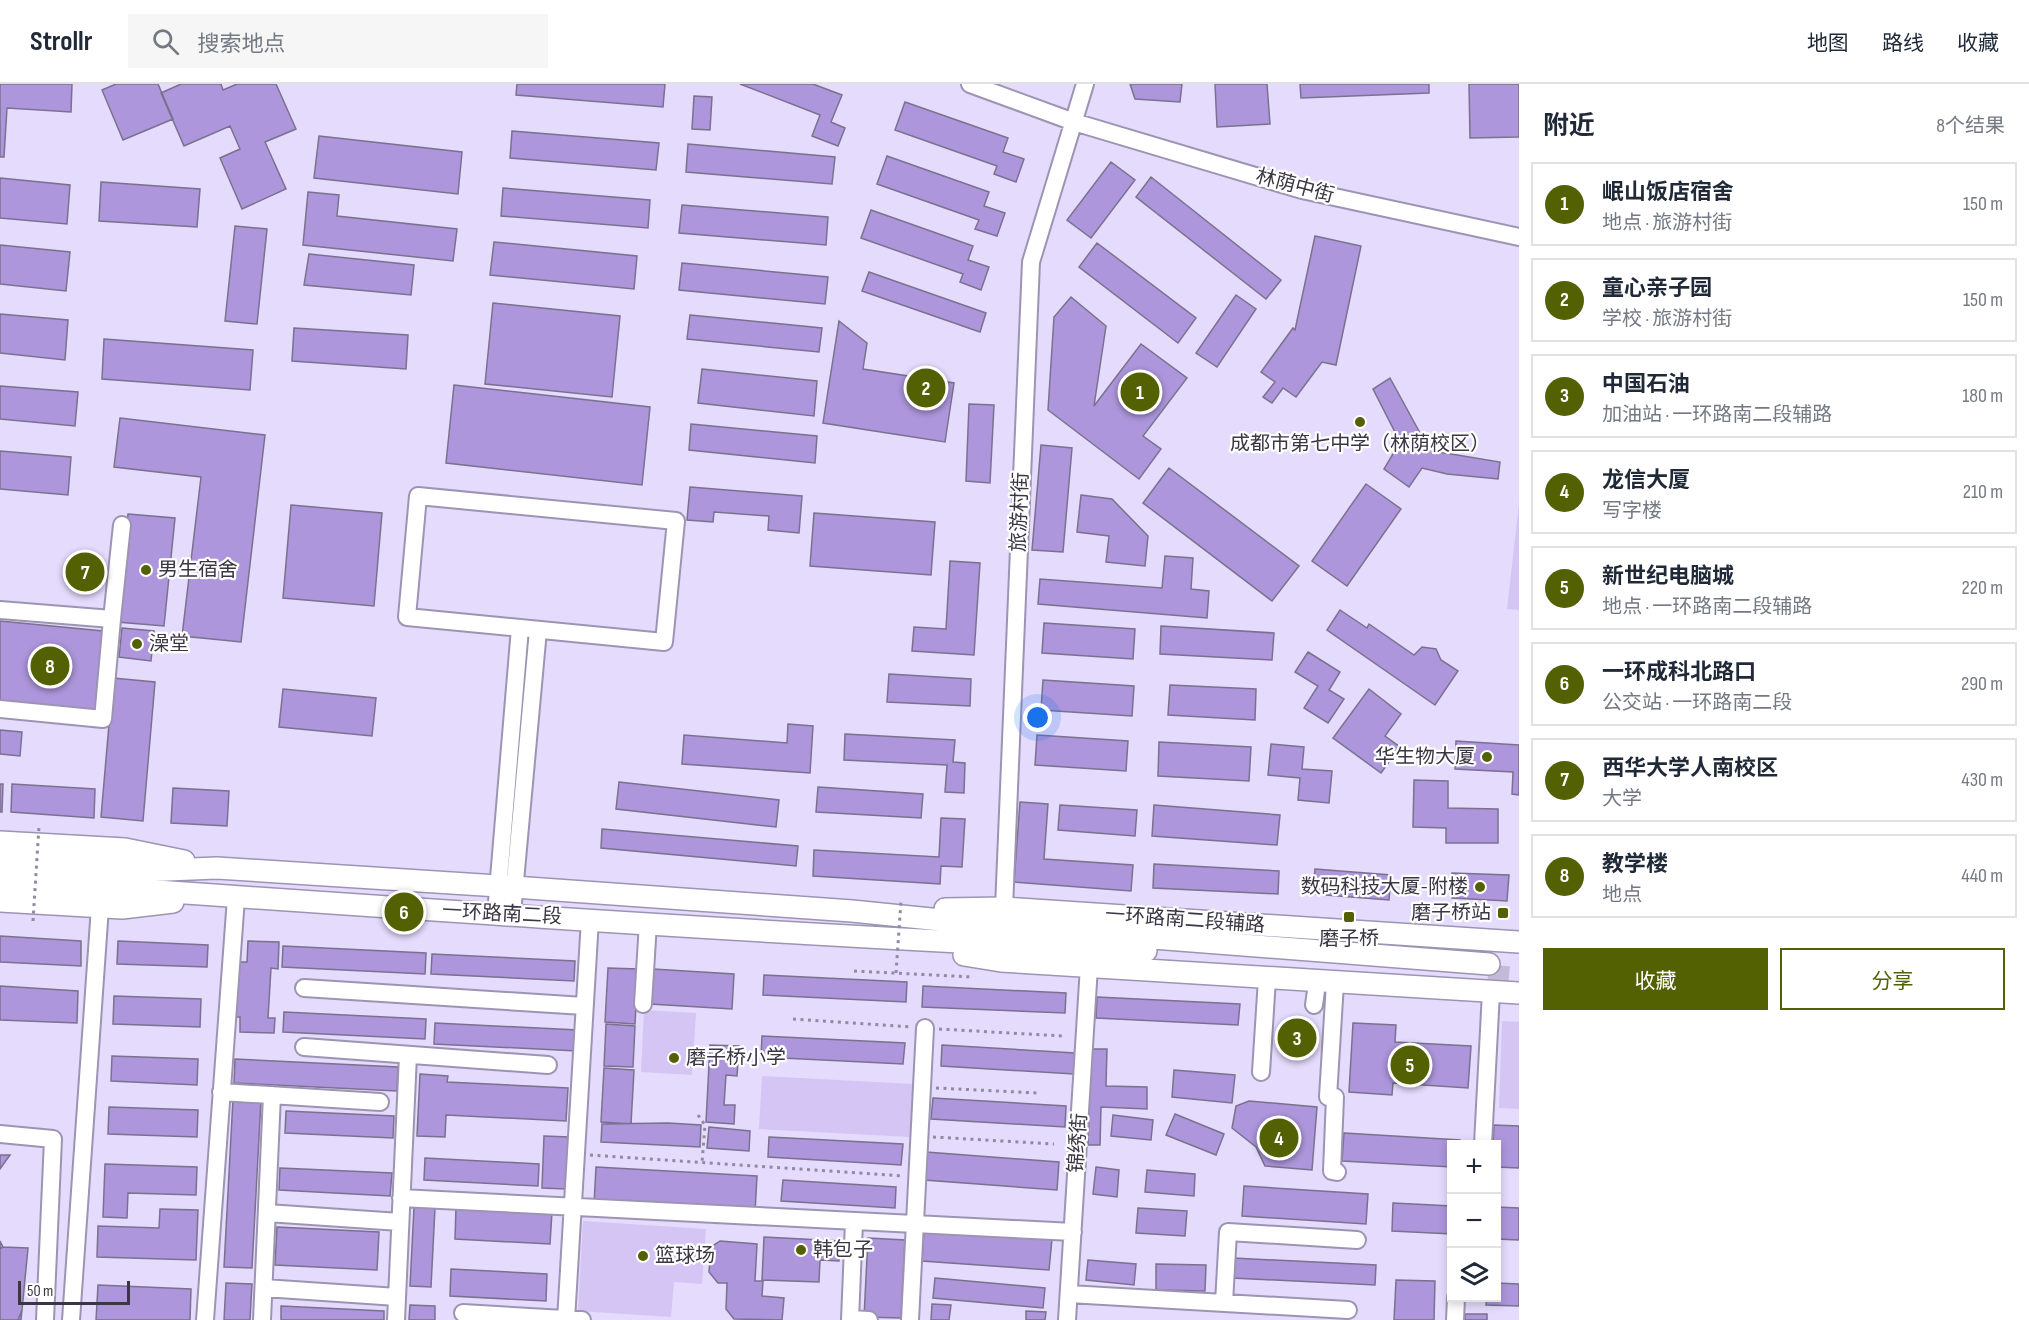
<!DOCTYPE html>
<html lang="zh">
<head>
<meta charset="utf-8">
<style>
  body { margin:0; font-family:"Sofia Sans Condensed","Noto Sans SC",sans-serif; background:#f6f6f7; color:#1f2937 }
  .controls { position:absolute; right:18px; bottom:18px; display:grid; overflow:hidden; border-radius:0px; box-shadow:0 3px 9px #0003 }
  .controls button { width:54px; height:54px; display:grid; place-items:center; padding:0; border:0; border-bottom:2px solid #e0e1e3; background:#fff; color:#1f2937; font:30px sans-serif }
  .scale { position:absolute; left:18px; bottom:15px; width:112px; box-sizing:border-box; padding-left:6px; border:3px solid #3a3643; border-top:0; font-size:16px; line-height:21px; white-space:nowrap; color:#3a3643; -webkit-text-stroke:4px #fff; paint-order:stroke }
  .you { position:absolute; left:1038px; top:634px; width:21px; height:21px; margin:-15px; border:4px solid #fff; border-radius:50%; background:#1a73e8; box-shadow:0 0 0 9px #1a73e833 }
  .badge { display:grid; place-items:center; width:39px; height:39px; border-radius:50%; background:#536103; color:#fff; font-size:20px; font-weight:700 }
  .pin { position:absolute; translate:-50% -50%; border:3px solid #fff; box-shadow:0 2px 6px #0006 }
  .list { margin:0; padding:0; list-style:none }
  h2 { display:flex; justify-content:space-between; align-items:center; height:78px; margin:0; padding:0 24px; font-size:26px }
  h2 small { font-size:20px; font-weight:400; color:#747a83 }
  .list li { display:grid; grid-template-columns:39px 1fr auto; gap:18px; align-items:center; box-sizing:border-box; height:84px; margin:0 12px 12px; padding:0 12px; border:2px solid #e0e1e3; border-radius:0px }
  .list b { display:block; font-size:22px; white-space:nowrap }
  .list p { margin:0; font-size:20px; white-space:nowrap; color:#747a83 }
  .list em { font-size:20px; font-style:normal; color:#747a83 }
  .actions { display:flex; gap:12px; padding:18px 24px }
  .actions a { flex:1; padding:14px 0; border:2px solid #536103; border-radius:0px; text-align:center; font-size:21px; color:#536103 }
  .actions .main { background:#536103; color:#fff }
  .icon { flex:none; width:33px; height:33px; fill:none; stroke:currentColor; stroke-width:2; stroke-linecap:round; stroke-linejoin:round }
  .map { position:relative; flex:none; width:1519px; height:1236px; overflow:hidden }
  header { display:flex; align-items:center; gap:36px; box-sizing:border-box; height:84px; padding:0 30px; background:#fff; border-bottom:2px solid #e0e1e3 }
  header strong { font-size:28px }
  nav { display:flex; gap:33px; margin-inline-start:auto; font-size:21px }
  .search { width:420px; height:54px; background:#f6f6f7; display:flex; align-items:center; gap:15px; box-sizing:border-box; padding:0 21px; border-radius:0px; color:#747a83; font-size:22px }
  main { display:flex }
  aside { flex:1; background:#fff }
  .map>svg:first-child { display:block }
</style>
</head>
<body>
<header>
<strong>Strollr</strong>
<div class="search"><svg class="icon" aria-label="search" viewBox="0 0 24 24"><circle cx="10" cy="10" r="6"/><path d="M15 15l6 6"/></svg>搜索地点</div>
<nav><a>地图</a><a>路线</a><a>收藏</a></nav>
</header>
<main>
<div class="map">
<svg width="1519" height="1236" viewBox="0 0 1519 1236">
  <rect width="100%" height="100%" fill="#e5dbfd"/>
  <path fill="#d4c5f5" d="M1519,419V526L1507,525Z
    M644,926L696,929L692,991L641,988Z
    M1502,937L1519,938V1025L1499,1024Z
    M762,992L913,1000L910,1053L759,1045Z
    M583,1137L706,1145L702,1200L674,1198L671,1233L578,1227Z"/>
  <path fill="#ad96db" stroke="#7a718f" stroke-width="1.5" d="M0,0H72L71,28L7,24L4,73H0Z
    M116,0H158L173,35L123,56L102,6Z
    M181,0H221L223,6L237,0H276L296,45L265,58L286,105L242,125L220,74L240,65L230,42L184,62L161,9Z
    M517,0H665L663,23L516,11Z
    M740,0H813L842,11L831,38L845,44L838,62L812,52L820,31Z
    M1130,0H1182L1180,18L1135,15Z
    M1215,0H1267L1270,40L1217,43Z
    M1300,0H1429V9L1301,14Z
    M1469,0H1519V53L1470,54Z
    M694,12L712,13L710,46L692,45Z
    M905,18L1008,54L1003,68L1024,75L1016,98L994,90L997,82L895,46Z
    M512,47L659,59L656,86L510,74Z
    M319,52L462,68L458,110L314,94Z
    M688,60L835,73L832,100L686,88Z
    M887,72L989,108L984,122L1005,129L997,152L975,145L979,136L877,100Z
    M1111,78L1135,96L1091,154L1067,136Z
    M1151,93L1281,196L1266,215L1136,113Z
    M0,94L70,101L67,140L0,134Z
    M101,98L200,105L197,143L99,137Z
    M503,104L650,116L648,144L501,132Z
    M308,108L339,111L337,132L457,145L453,177L303,161Z
    M682,121L828,133L826,161L679,149Z
    M871,126L973,162L968,176L989,183L981,206L960,198L963,190L861,154Z
    M235,142L267,145L257,240L225,237Z
    M1315,152L1361,162L1336,281L1322,278L1296,313L1283,304L1272,319L1263,313L1275,298L1261,288L1293,244L1295,246Z
    M494,158L637,172L634,205L490,191Z
    M1097,159L1196,234L1178,259L1079,183Z
    M0,161L70,168L66,207L0,200Z
    M309,170L414,181L411,211L304,201Z
    M682,179L828,193L825,220L679,206Z
    M869,188L986,229L980,248L862,207Z
    M1236,211L1256,225L1217,283L1196,269Z
    M1071,213L1106,242L1094,322L1141,260L1187,294L1143,352L1161,365L1139,395L1048,326L1054,233Z
    M493,219L620,232L612,313L485,300Z
    M0,230L68,236L65,276L0,269Z
    M690,231L822,244L819,268L687,255Z
    M839,237L867,259L863,285L954,299L945,358L823,339Z
    M294,244L408,251L406,285L292,277Z
    M104,255L253,266L250,306L102,295Z
    M702,285L817,297L814,332L698,319Z
    M1390,294L1425,358L1433,367L1500,378L1498,395L1447,390L1422,384L1409,403L1384,385L1400,358L1373,305Z
    M454,301L650,323L642,401L446,379Z
    M0,302L78,308L75,342L0,335Z
    M969,320L994,321L990,399L966,397Z
    M120,334L265,351L241,558L182,552L201,393L114,383Z
    M691,340L817,352L815,379L689,366Z
    M1041,361L1072,364L1063,468L1032,466Z
    M0,367L71,373L68,411L0,405Z
    M1169,384L1299,482L1272,517L1143,419Z
    M1366,400L1401,425L1347,502L1312,477Z
    M690,403L802,412L799,449L768,446L769,432L714,428L713,438L687,436Z
    M1081,411L1112,415L1148,452L1145,482L1106,478L1109,452L1077,448Z
    M291,421L382,429L374,522L283,514Z
    M814,429L935,438L931,491L810,482Z
    M128,430L175,434L164,542L117,538Z
    M1165,472L1193,474L1191,505L1209,507L1207,534L1038,520L1040,495L1162,504Z
    M950,477L980,479L974,571L912,567L914,543L946,545Z
    M1340,526L1367,544L1369,540L1414,571L1422,563L1436,565L1441,576L1458,587L1435,621L1327,546Z
    M0,537L103,547L96,626L0,617Z
    M1044,539L1135,545L1133,575L1042,569Z
    M1161,542L1274,549L1272,576L1160,570Z
    M122,544L154,547L151,577L119,573Z
    M1308,568L1340,588L1329,606L1344,615L1328,639L1304,624L1318,602L1295,588Z
    M889,590L971,595L970,622L887,618Z
    M113,594L155,598L143,737L101,733Z
    M1043,596L1134,602L1132,632L1041,626Z
    M1170,601L1256,605L1255,636L1168,631Z
    M283,605L376,614L372,652L279,643Z
    M1369,605L1401,630L1385,652L1400,663L1381,689L1333,654Z
    M788,640L813,642L810,689L682,680L684,651L787,659Z
    M0,646L22,648L20,672L0,670Z
    M845,650L955,656L953,678L965,679L964,709L945,708L947,681L844,676Z
    M1037,651L1128,657L1126,687L1035,681Z
    M1456,657L1519,661V711L1512,710L1513,688L1455,685Z
    M1159,658L1251,663L1249,697L1158,692Z
    M1271,660L1304,663L1302,685L1332,687L1329,719L1298,716L1300,694L1268,691Z
    M1414,696L1448,697V724L1498,725V759H1446V744L1413,743Z
    M619,698L779,716L776,743L616,725Z
    M0,700H3L2,728H0Z
    M12,700L95,705L94,734L11,728Z
    M818,703L923,710L921,734L816,728Z
    M173,704L229,707L227,742L171,739Z
    M1020,718L1048,720L1044,775L1133,781L1131,807L1014,798Z
    M1060,721L1137,726L1135,752L1058,746Z
    M1154,721L1280,731L1277,761L1152,752Z
    M941,734L965,735L962,783L941,782L940,800L813,792L814,766L939,773Z
    M602,745L798,762L796,782L601,764Z
    M1154,780L1279,787L1278,810L1153,804Z
    M1315,785L1391,791L1389,816L1313,810Z
    M1452,789L1509,791L1507,817L1452,814Z
    M0,852L81,857V882L0,878Z
    M118,857L208,861L207,883L117,880Z
    M248,857L279,858L278,885L271,884L268,934H275L274,949L240,948V933H236L239,878H247Z
    M283,862L426,869L425,890L282,883Z
    M432,870L575,877L574,897L431,890Z
    M608,884L638,885L635,940L605,938Z
    M653,885L734,890L732,925L650,920Z
    M764,891L907,898L906,918L763,911Z
    M0,902L78,907L77,939L0,936Z
    M923,902L1066,909L1065,929L922,923Z
    M114,912L201,915L200,943L113,940Z
    M1097,913L1240,920L1238,941L1096,934Z
    M284,928L426,935L425,955L283,948Z
    M435,939L578,946L577,967L434,960Z
    M1353,939L1396,941L1395,958L1471,962L1468,1004L1393,999L1392,1011L1349,1008Z
    M606,940L635,942L633,983L604,982Z
    M762,952L905,959L903,980L761,973Z
    M710,961L739,962L737,992L726,991L724,1021H735L734,1040L706,1038Z
    M942,961L1075,969L1074,990L941,982Z
    M1091,965H1107L1106,1002L1147,1003V1025L1101,1023L1100,1061H1088Z
    M112,972L198,975L197,1001L111,997Z
    M235,975L398,983L397,1007L234,999Z
    M604,984L634,986L631,1040L601,1038Z
    M1174,986L1235,991L1232,1019L1172,1013Z
    M420,990L448,992L447,998L568,1004L566,1037L446,1031L445,1053L417,1052Z
    M933,1014L1066,1022L1065,1043L931,1035Z
    M233,1015L261,1016L252,1184L224,1183Z
    M1249,1017L1317,1023L1312,1086L1265,1082L1256,1063L1232,1044L1236,1022Z
    M109,1023L198,1026L197,1053L108,1050Z
    M286,1027L394,1032L393,1054L285,1049Z
    M1175,1030L1224,1050L1216,1071L1166,1051Z
    M1113,1031L1153,1036L1151,1056L1111,1052Z
    M668,1039L701,1041L700,1063L601,1058L602,1040Z
    M1494,1041L1519,1042V1084L1496,1083V1060H1493Z
    M709,1043L750,1047L749,1067L707,1064Z
    M1344,1049L1460,1056V1060H1452V1083L1342,1077Z
    M544,1052L569,1053L566,1105L542,1104Z
    M769,1053L903,1060L901,1081L768,1073Z
    M926,1068L1059,1078L1057,1106L924,1096Z
    M0,1071H10L0,1085Z
    M0,1071H10L0,1085Z
    M425,1074L539,1080L538,1102L424,1096Z
    M105,1080L197,1083L196,1111L128,1109L127,1134L103,1133Z
    M596,1083L757,1092L755,1129L594,1120Z
    M1096,1083L1119,1086L1117,1113L1093,1110Z
    M280,1084L392,1089L390,1112L279,1106Z
    M1147,1086L1195,1090L1194,1112L1145,1108Z
    M783,1096L896,1103L895,1124L781,1117Z
    M1244,1102L1368,1110L1366,1140L1242,1132Z
    M1393,1119L1452,1122V1150L1392,1147Z
    M414,1123L435,1124L431,1203L410,1202Z
    M456,1123L552,1128L550,1160L455,1155Z
    M1496,1123L1519,1124V1156L1496,1155Z
    M1138,1124L1187,1127L1185,1152L1136,1149Z
    M160,1125L198,1126L196,1176L97,1173L98,1142L159,1144Z
    M277,1143L379,1148L377,1186L275,1181Z
    M924,1145L1052,1155L1049,1186L922,1177Z
    M764,1153L840,1157L839,1177L820,1176L819,1198L762,1196Z
    M868,1154L905,1156L901,1234L864,1233Z
    M0,1157L3,1163L28,1164L21,1236H0Z
    M720,1157L757,1160L755,1197H763L762,1212L784,1214L782,1236L734,1235L726,1225L727,1199H718L709,1188L711,1163Z
    M3,1163L28,1164L22,1226L18,1236H0V1165Z
    M1233,1174L1376,1181L1375,1201L1232,1194Z
    M1088,1176L1136,1180L1134,1201L1086,1196Z
    M1156,1180L1206,1181L1205,1207L1156,1206Z
    M451,1185L547,1190L546,1217L450,1212Z
    M935,1194L1045,1204L1043,1224L933,1214Z
    M1396,1196L1435,1197L1434,1236H1394Z
    M226,1199L252,1200L250,1236H224Z
    M1496,1199L1519,1200V1222L1486,1221L1487,1214H1496Z
    M98,1201L191,1205L190,1236H96Z
    M932,1220L951,1221L949,1236H931Z
    M410,1221L435,1222V1236H409Z
    M281,1222L384,1227V1236H281Z
    M1026,1227L1046,1228L1045,1236H1026Z
    M1465,1230H1487V1236H1465Z"/>
  <g fill="none" stroke-linecap="round" stroke-linejoin="round">
    <path stroke="#c3bad8" stroke-width="21" stroke-dasharray="21 10" stroke-linecap="butt" d="M1488,891L1519,894"/>
    <g stroke="#9d94b3" stroke-width="20">
      <path id="minor" d="M970,0L1074,38L1302,106L1519,153
        M418,412L676,437L664,558L407,533Z
        M0,526L112,535L122,441
        M0,625L103,635L112,535
        M1004,824L1031,178L1085,0
        M496,830L520,544
        M512,830L538,546
        M1335,899L1328,1013H1335L1332,1087L1337,1088
        M304,904L584,922
        M643,920L648,839
        M1314,921L1317,899
        M304,963L548,981
        M1261,988L1267,895
        M221,1008L380,1018
        M0,1050L53,1055L45,1236
        M1483,1060L1491,908
        M401,1114L1073,1148
        M267,1129L400,1138
        M264,1204L397,1213
        M1069,1210L1348,1226
        M1224,1219L1228,1148L1357,1156
        M463,1229L582,1236
        M850,1235L869,1236
        M71,1236L100,823
        M205,1236L236,814
        M262,1236L272,1011
        M396,1236L408,971
        M566,1236L590,835
        M850,1236L854,1138
        M910,1236L925,944
        M1067,1236L1089,882
        M1455,1236L1456,1214"/>
    </g>
    <g stroke="#9d94b3" stroke-width="24">
      <path id="major" d="M0,758L125,765L184,777
        M0,776L142,787L217,784L514,803L852,827L1010,843L1489,880
        M0,796C382,823 764,850 1146,867
        M0,817L122,824L173,818
        M945,825L1004,824L1519,858
        M964,871L1001,877L1519,909"/>
    </g>
    <path stroke="#918aa2" stroke-width="3" stroke-dasharray="3 4.5" stroke-linecap="butt" d="M854,887L973,893
      M793,935L911,943
      M939,945L1063,952
      M936,1004L1038,1009
      M698,1031L705,1041L702,1079
      M933,1053L1054,1060
      M590,1071L904,1092"/>
    <use href="#minor" stroke="#fff" stroke-width="16"/>
    <use href="#major" stroke="#fff" stroke-width="21"/>
    <path stroke="#918aa2" stroke-width="3" stroke-dasharray="3 4.5" stroke-linecap="butt" d="M33,837L39,742
      M896,889L901,817"/>
  </g>
  <g fill="#536103" stroke="#fff" stroke-width="2">
    <circle cx="1360" cy="338" r="6"/>
    <circle cx="146" cy="486" r="6"/>
    <circle cx="137" cy="560" r="6"/>
    <circle cx="1487" cy="673" r="6"/>
    <circle cx="1480" cy="803" r="6"/>
    <rect x="1497" y="823" width="12" height="12" rx="3"/>
    <rect x="1343" y="827" width="12" height="12" rx="3"/>
    <circle cx="674" cy="974" r="6"/>
    <circle cx="801" cy="1166" r="6"/>
    <circle cx="643" cy="1172" r="6"/>
  </g>
  <g text-anchor="middle" dominant-baseline="central" stroke-width="4.5" stroke-linejoin="round" paint-order="stroke">
    <g font-size="20" fill="#3a3643" stroke="#fff">
      <text transform="translate(1295 102) rotate(15)">林荫中街</text>
      <text transform="translate(1020 428) rotate(-88)">旅游村街</text>
      <text transform="translate(502 830) rotate(3)">一环路南二段</text>
      <text transform="translate(1185 836) rotate(4)">一环路南二段辅路</text>
      <text transform="translate(1078 1059) rotate(-86)">锦绣街</text>
    </g>
    <g font-size="20" fill="#3a3643" stroke="#fff" text-anchor="start">
      <text x="1360" y="360" text-anchor="middle">成都市第七中学（林荫校区）</text>
      <text x="158" y="486">男生宿舍</text>
      <text x="149" y="560">澡堂</text>
      <text x="1475" y="673" text-anchor="end">华生物大厦</text>
      <text x="1468" y="803" text-anchor="end">数码科技大厦-附楼</text>
      <text x="1491" y="829" text-anchor="end">磨子桥站</text>
      <text x="1349" y="855" text-anchor="middle">磨子桥</text>
      <text x="686" y="974">磨子桥小学</text>
      <text x="813" y="1166">韩包子</text>
      <text x="655" y="1172">篮球场</text>
    </g>
  </g>
</svg>
<div class="controls">
<button>+</button>
<button>−</button>
<button><svg class="icon" aria-label="layers" viewBox="0 0 24 24"><path d="M12 4l9 5-9 5-9-5zM3 14l9 5 9-5"/></svg></button>
</div>
<div class="scale">50 m</div>
<div class="you"></div>
<div class="pin badge" style="left:1140px;top:308px">1</div>
<div class="pin badge" style="left:926px;top:304px">2</div>
<div class="pin badge" style="left:1297px;top:954px">3</div>
<div class="pin badge" style="left:1279px;top:1054px">4</div>
<div class="pin badge" style="left:1410px;top:981px">5</div>
<div class="pin badge" style="left:404px;top:828px">6</div>
<div class="pin badge" style="left:85px;top:488px">7</div>
<div class="pin badge" style="left:50px;top:582px">8</div>
</div>
<aside>
<h2>附近<small>8个结果</small></h2>
<ul class="list">
<li><span class="badge">1</span><div><b>岷山饭店宿舍</b><p>地点 · 旅游村街</p></div><em>150 m</em></li>
<li><span class="badge">2</span><div><b>童心亲子园</b><p>学校 · 旅游村街</p></div><em>150 m</em></li>
<li><span class="badge">3</span><div><b>中国石油</b><p>加油站 · 一环路南二段辅路</p></div><em>180 m</em></li>
<li><span class="badge">4</span><div><b>龙信大厦</b><p>写字楼</p></div><em>210 m</em></li>
<li><span class="badge">5</span><div><b>新世纪电脑城</b><p>地点 · 一环路南二段辅路</p></div><em>220 m</em></li>
<li><span class="badge">6</span><div><b>一环成科北路口</b><p>公交站 · 一环路南二段</p></div><em>290 m</em></li>
<li><span class="badge">7</span><div><b>西华大学人南校区</b><p>大学</p></div><em>430 m</em></li>
<li><span class="badge">8</span><div><b>教学楼</b><p>地点</p></div><em>440 m</em></li>
</ul>
<div class="actions"><a class="main">收藏</a><a>分享</a></div>
</aside>
</main>
</body>
</html>
